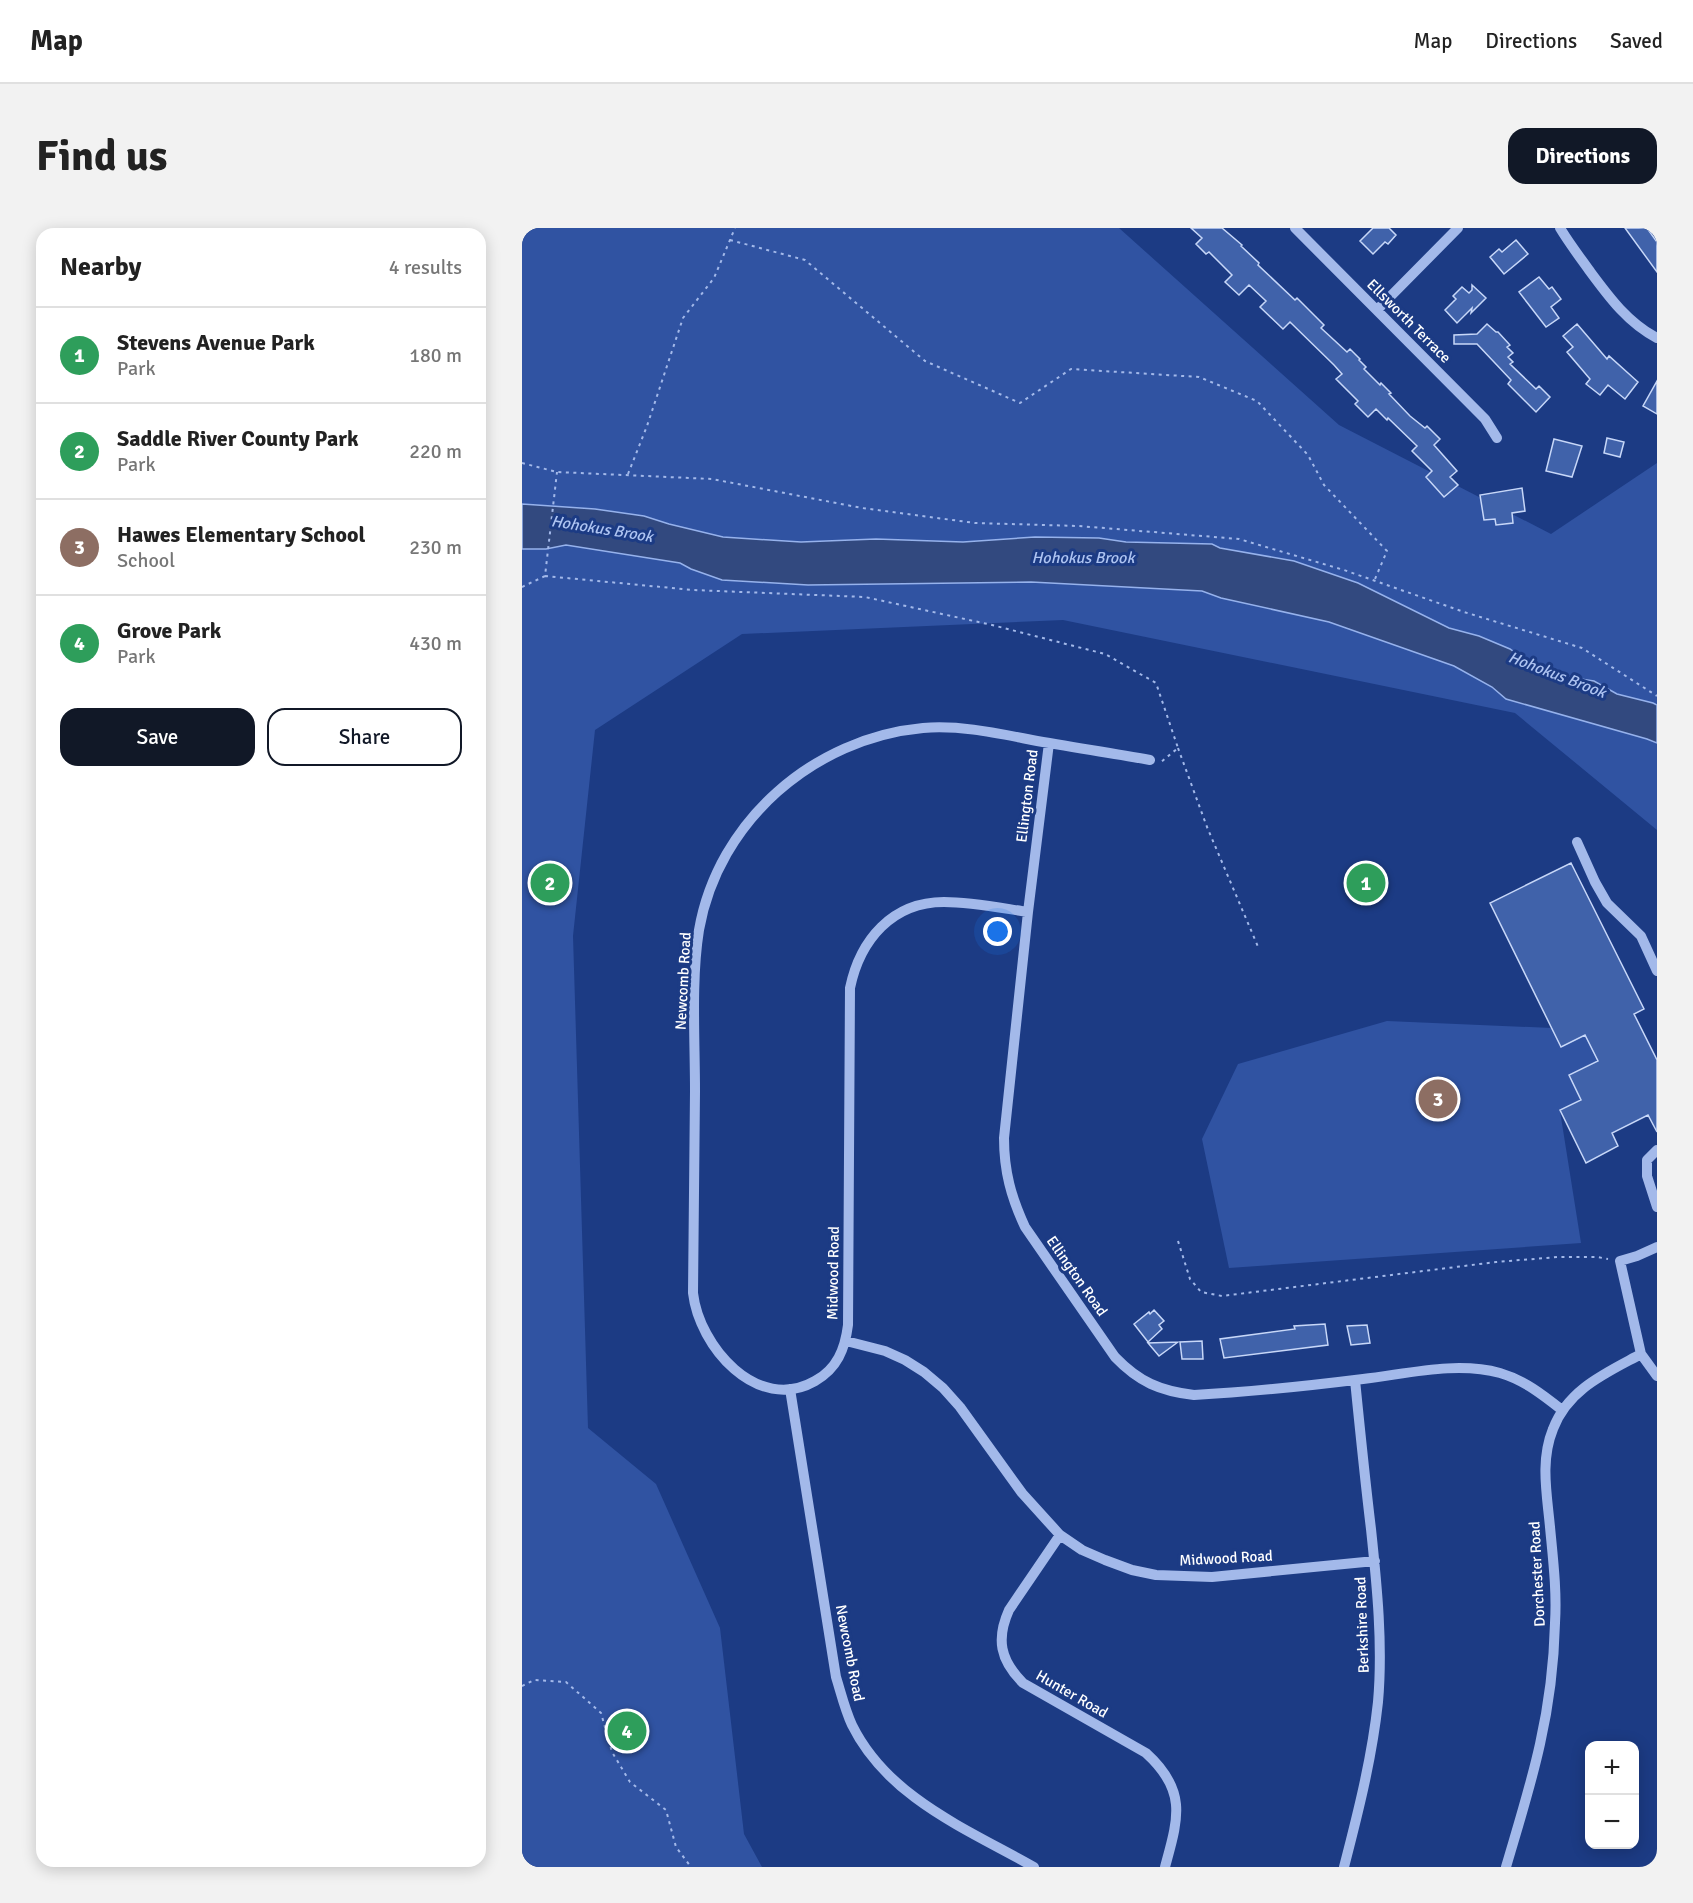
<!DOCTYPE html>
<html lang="en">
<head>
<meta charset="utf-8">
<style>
  body { margin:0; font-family:Signika,sans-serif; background:#f2f2f2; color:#222 }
  .controls { position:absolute; right:18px; bottom:18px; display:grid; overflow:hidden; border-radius:12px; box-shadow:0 3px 15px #0003 }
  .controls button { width:54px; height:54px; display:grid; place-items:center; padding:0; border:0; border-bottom:2px solid #e0e0e0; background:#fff; color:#222; font:30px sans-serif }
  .you { position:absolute; left:476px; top:704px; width:21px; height:21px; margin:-15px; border:4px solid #fff; border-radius:50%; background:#1a73e8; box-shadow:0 0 0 9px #1a73e833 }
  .badge { display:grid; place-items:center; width:39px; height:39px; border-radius:50%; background:#111827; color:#fff; font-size:20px; font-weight:700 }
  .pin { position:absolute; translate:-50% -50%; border:3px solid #fff; box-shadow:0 2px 6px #0006 }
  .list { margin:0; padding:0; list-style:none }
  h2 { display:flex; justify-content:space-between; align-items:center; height:78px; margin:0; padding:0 24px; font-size:26px }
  h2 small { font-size:20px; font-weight:400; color:#767676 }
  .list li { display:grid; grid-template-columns:39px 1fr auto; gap:18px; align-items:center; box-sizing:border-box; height:96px; padding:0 24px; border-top:2px solid #e0e0e0 }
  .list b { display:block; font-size:22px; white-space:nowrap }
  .list p { margin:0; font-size:20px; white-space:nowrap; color:#767676 }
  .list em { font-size:20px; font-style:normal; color:#767676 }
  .actions { display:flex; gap:12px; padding:18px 24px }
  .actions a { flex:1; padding:14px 0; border:2px solid #111827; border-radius:18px; text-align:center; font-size:21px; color:#111827 }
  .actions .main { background:#111827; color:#fff }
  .map { position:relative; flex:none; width:1135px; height:1639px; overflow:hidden; border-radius:18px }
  header { display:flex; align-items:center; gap:36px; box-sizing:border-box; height:84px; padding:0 30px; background:#fff; border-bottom:2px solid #e0e0e0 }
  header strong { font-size:28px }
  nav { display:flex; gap:33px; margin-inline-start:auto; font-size:21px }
  .intro { display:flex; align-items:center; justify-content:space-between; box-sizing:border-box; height:144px; padding:0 36px }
  h1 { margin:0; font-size:42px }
  .button { padding:15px 27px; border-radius:18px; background:#111827; color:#fff; font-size:21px; font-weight:700 }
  main { display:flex; gap:36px; padding:0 36px }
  aside { flex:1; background:#fff; border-radius:18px; box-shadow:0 3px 15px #0003 }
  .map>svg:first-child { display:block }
</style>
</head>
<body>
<header>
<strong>Map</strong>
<nav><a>Map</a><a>Directions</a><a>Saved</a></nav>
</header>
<div class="intro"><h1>Find us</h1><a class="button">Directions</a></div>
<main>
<aside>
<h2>Nearby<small>4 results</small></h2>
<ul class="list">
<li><span class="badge" style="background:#2e9e5b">1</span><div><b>Stevens Avenue Park</b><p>Park</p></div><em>180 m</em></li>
<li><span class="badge" style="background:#2e9e5b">2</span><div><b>Saddle River County Park</b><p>Park</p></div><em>220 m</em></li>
<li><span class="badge" style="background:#8d6e63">3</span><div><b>Hawes Elementary School</b><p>School</p></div><em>230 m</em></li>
<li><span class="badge" style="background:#2e9e5b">4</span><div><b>Grove Park</b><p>Park</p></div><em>430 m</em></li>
</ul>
<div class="actions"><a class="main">Save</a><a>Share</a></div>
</aside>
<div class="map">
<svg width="1135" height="1639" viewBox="0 0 1135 1639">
  <rect width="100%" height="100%" fill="#1c3b84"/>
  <path fill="#3053a2" d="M0,0H597L817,197L1029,306L1135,235V602L993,485L541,392L220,406L73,502L51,708L66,1200L134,1256L198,1400L222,1606L240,1639H0Z
    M865,793L1030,800L1039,818L1063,807L1076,833L1059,872L1038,883L1059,1015L707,1040L680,911L716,836Z"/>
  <path fill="#32497f" stroke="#96b2ec" stroke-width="1.5" d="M0,276L73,281L122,288L147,296L201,309L279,314L354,311L441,314L513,309L577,310L604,314L690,316L698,320L772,333L836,355L927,400L957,408L988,421L1003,432L1031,447L1072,453L1095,466L1131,475L1135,477V515L1125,511L984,471L970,459L932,438L807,394L699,370L680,363L509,354L286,357L200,352L169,341L158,335L44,317L24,321H0Z"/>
  <path fill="#4062aa" stroke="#c7d7f8" stroke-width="1.5" d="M669,0H700L720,17L719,18L737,35L736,37L773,72L775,70L802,97L799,100L825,124L828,121L838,131L837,132L844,139L842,141L858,157L859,155L869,165L867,166L888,188L903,200L905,198L918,211L912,217L935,243L928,249L936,257L922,269L904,249L910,243L890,223L895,218L866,190L865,192L854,181L846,189L833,176L836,173L814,151L820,146L812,137L768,94L761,101L738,79L744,73L727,57L717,67L703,54L710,47L687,24L684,26L674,16L680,10Z
    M851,0H867L874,7L866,16L863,14L851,26L838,13Z
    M1103,0H1125L1135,14V44Z
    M994,12L1006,26L982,46L968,29L977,21L980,24Z
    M1017,49L1027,61L1030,59L1039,71L1029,79L1037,90L1024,99L997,64Z
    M950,57L964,70L949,85L950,80L935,95L923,82L934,71L931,68L940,59L947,65L950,62Z
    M965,96L974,104H976L988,117L985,119L991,125L986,129L991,134L988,136L1014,161L1017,158L1028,169L1014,184L986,156L989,152L955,116H932V107L955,106Z
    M1055,96L1085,131L1087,128L1116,154L1103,171L1086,157L1078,167L1064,156L1068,151L1045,124L1051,119L1041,108Z
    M1135,153V186L1121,178Z
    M1085,210L1102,214L1098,229L1082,225Z
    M1032,211L1060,218L1050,249L1024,243Z
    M1000,260L1003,283L990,285L991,295L974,297L973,291L962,292L958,267Z
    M1049,635L1122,781L1112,786L1135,832V904L1126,887L1090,905L1096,918L1064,935L1038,882L1059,872L1047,847L1076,833L1063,807L1039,819L968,675Z
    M632,1082L642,1093L637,1097L640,1101L626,1114L612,1096L627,1084L628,1086Z
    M803,1096L806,1117L702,1130L698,1111L773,1101L772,1098Z
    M845,1097L848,1115L829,1117L825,1098Z
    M680,1113L681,1131H660L658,1114Z
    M656,1114L637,1128L626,1115Z"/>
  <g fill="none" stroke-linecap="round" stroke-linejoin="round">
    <path stroke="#a3b9ea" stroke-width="2" stroke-dasharray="3 4.5" stroke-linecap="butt" d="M208,12L283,32L403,133L498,175L549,141L677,149L735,173L786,227L802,257L865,323L853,351
      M0,235L35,244L190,251L340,280L453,295L557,298L717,311L822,342L942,384L1060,420L1135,468
      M106,246L125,198L161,90L192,50L213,0
      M23,348L171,362L343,369L470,397L583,426L634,455L656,520L639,534
      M0,359L23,348L35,244
      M656,520L685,599L737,721
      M656,1013L668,1051L679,1064L700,1068L974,1034L1036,1029H1075L1086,1031
      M0,1458L12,1452L44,1454L79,1485L90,1524L108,1554L144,1582L154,1619L169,1639"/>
    <path stroke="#a3b9ea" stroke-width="10" d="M773,0L963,191L975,210
      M1038,0C1047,15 1057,28 1067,42C1087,69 1105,94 1135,110
      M855,82L936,0
      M527,515L506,684L482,910C482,943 489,969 503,999L593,1129C617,1154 638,1163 672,1167C728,1164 785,1158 841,1151C885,1146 934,1133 978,1145C1002,1152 1021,1167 1040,1182
      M1055,614L1073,654L1085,675L1119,708L1135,743
      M506,684C479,680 450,674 422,674C370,674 338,712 328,760L326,1097C323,1121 315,1141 293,1153C235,1186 177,1118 171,1065C172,998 172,930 173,863C173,811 169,752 177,702C196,593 292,510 401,500C438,497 474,505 510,512C549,519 589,525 628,532
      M1135,922L1125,932V948L1135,979
      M1135,1019L1115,1028L1098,1033L1119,1126L1135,1148
      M324,1113L363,1123L383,1132L402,1144L421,1160L438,1179L500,1265L538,1307L560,1322L583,1332L610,1342L634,1347L690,1349L853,1333
      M268,1161L314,1449C319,1465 323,1482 330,1497C366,1570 445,1601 512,1639
      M538,1307L487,1382C474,1411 478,1432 501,1455L624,1525C666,1563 656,1591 643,1639
      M822,1639C836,1585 850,1530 856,1474C861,1417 855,1358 849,1301C843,1252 838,1202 833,1152
      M984,1639C996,1598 1009,1557 1018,1516C1027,1476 1032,1435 1033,1395C1035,1363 1031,1331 1028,1299C1025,1266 1018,1233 1031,1201C1046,1161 1084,1145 1119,1126"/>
  </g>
  <g text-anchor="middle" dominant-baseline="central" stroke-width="6" stroke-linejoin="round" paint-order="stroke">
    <g font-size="15" fill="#fff" stroke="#1c3b84">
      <text transform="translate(887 93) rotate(45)">Ellsworth Terrace</text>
      <text transform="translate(505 568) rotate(-83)">Ellington Road</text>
      <text transform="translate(161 753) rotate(-87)">Newcomb Road</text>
      <text transform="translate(311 1045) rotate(-89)">Midwood Road</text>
      <text transform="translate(555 1048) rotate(55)">Ellington Road</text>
      <text transform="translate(704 1330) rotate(-3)">Midwood Road</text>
      <text transform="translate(1015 1346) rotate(-93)">Dorchester Road</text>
      <text transform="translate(840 1397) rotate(-92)">Berkshire Road</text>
      <text transform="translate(328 1425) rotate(79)">Newcomb Road</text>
      <text transform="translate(550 1466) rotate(30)">Hunter Road</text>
    </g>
    <g font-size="16" font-style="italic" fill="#aec4f2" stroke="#1c3b84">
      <text transform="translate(80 301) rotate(9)">Hohokus Brook</text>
      <text x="561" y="330">Hohokus Brook</text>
      <text transform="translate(1035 447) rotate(21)">Hohokus Brook</text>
    </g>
  </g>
</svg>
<div class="controls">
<button>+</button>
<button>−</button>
</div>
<div class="you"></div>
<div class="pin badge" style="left:844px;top:655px;background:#2e9e5b">1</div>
<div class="pin badge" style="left:28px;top:655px;background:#2e9e5b">2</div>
<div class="pin badge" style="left:916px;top:871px;background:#8d6e63">3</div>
<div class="pin badge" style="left:105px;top:1503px;background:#2e9e5b">4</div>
</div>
</main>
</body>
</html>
